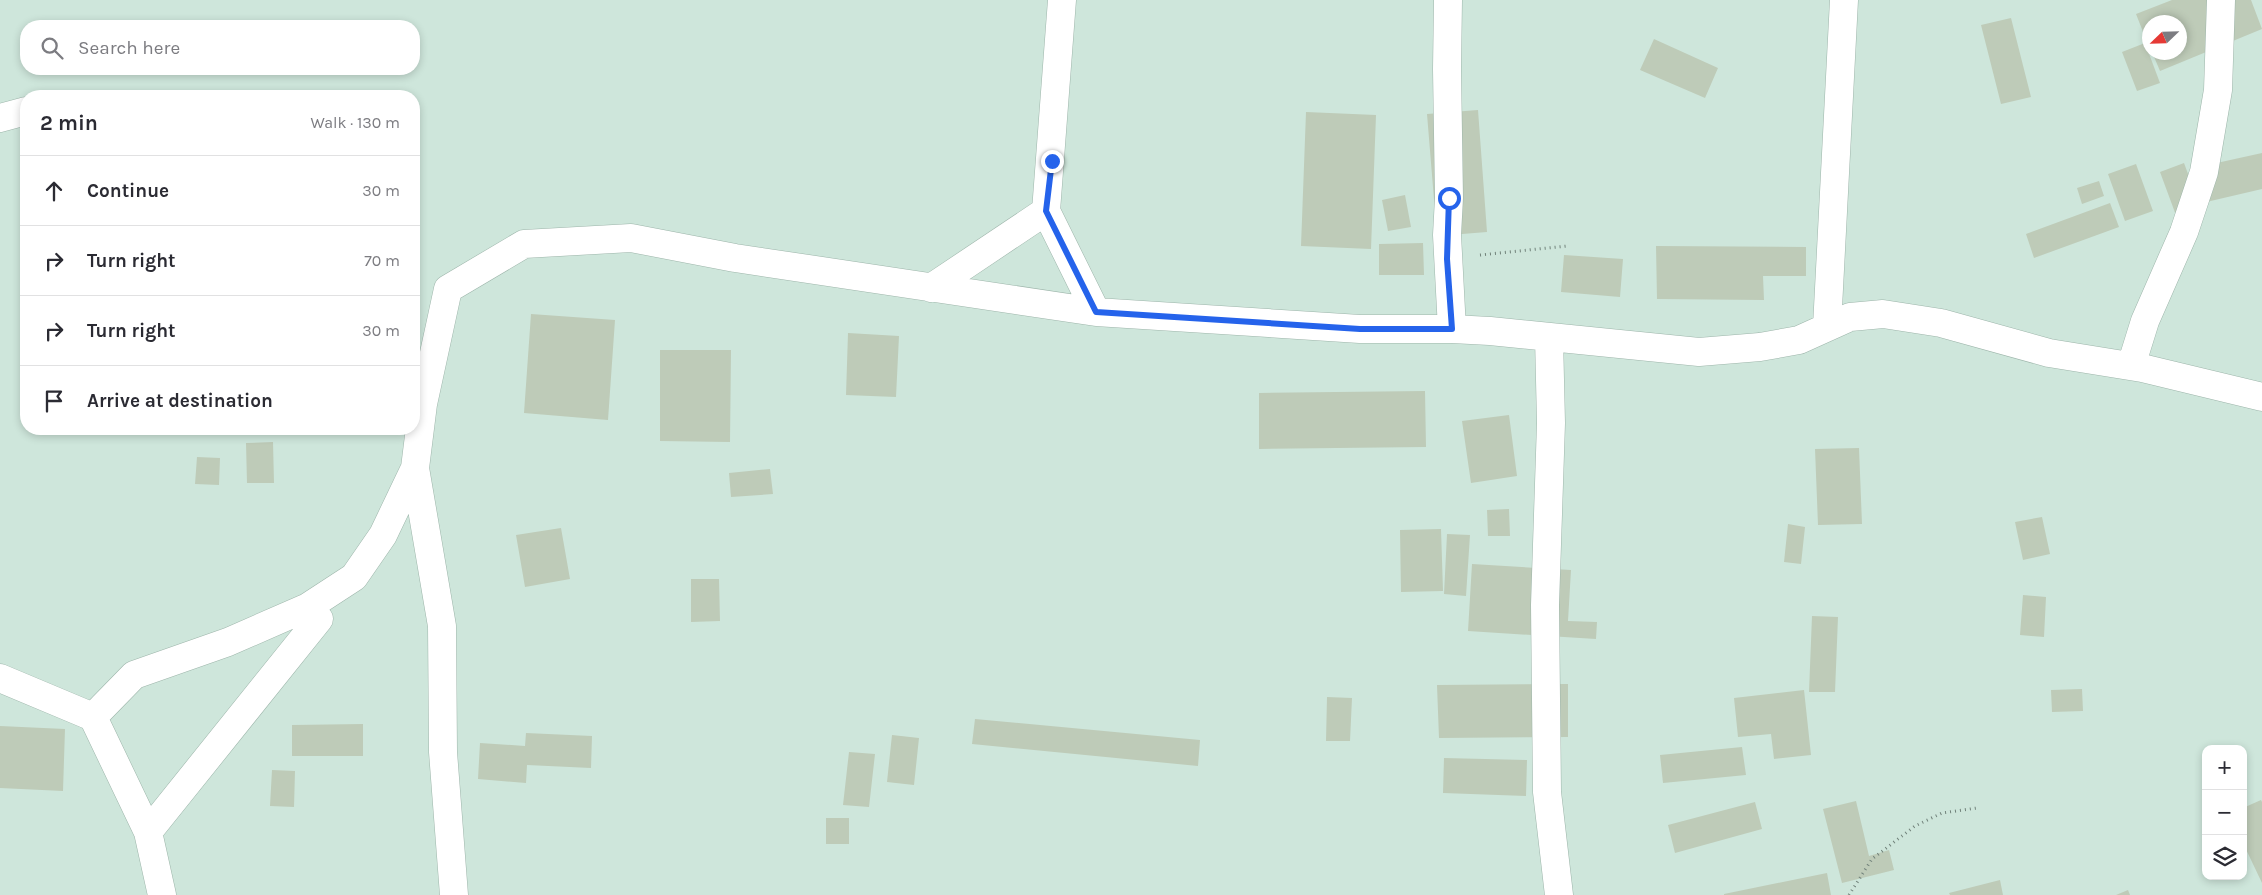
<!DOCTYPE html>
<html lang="en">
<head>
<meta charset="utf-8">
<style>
  body { margin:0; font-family:Karla,sans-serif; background:#f7f7f7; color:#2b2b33 }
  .controls { position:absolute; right:15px; bottom:15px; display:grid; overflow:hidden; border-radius:10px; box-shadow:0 2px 8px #0003 }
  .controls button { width:45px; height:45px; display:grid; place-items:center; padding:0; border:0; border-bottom:1px solid #e1e1e2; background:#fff; color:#2b2b33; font:25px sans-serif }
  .compass { position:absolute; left:2142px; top:15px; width:45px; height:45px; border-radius:50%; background:#fff; box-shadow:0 2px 8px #0003; rotate:247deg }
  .stop { position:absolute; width:15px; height:15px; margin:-11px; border:4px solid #2563eb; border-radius:50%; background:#fff }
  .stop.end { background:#2563eb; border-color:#fff; box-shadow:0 1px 5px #0008 }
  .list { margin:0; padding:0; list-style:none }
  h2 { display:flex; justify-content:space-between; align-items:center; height:65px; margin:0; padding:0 20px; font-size:21px }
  h2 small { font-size:16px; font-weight:400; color:#7c7c81 }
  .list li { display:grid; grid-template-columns:32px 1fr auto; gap:15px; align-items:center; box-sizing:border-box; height:70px; padding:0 20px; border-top:1px solid #e1e1e2 }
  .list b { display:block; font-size:19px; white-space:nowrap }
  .list em { font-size:16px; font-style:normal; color:#7c7c81 }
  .icon { flex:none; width:28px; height:28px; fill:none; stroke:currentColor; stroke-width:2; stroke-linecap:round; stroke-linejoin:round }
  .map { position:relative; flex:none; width:2262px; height:895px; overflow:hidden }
  .search { position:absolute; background:#fff; box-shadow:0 2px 8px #0003; left:20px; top:20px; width:400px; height:55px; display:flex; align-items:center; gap:12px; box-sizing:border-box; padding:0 18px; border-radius:20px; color:#7c7c81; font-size:19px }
  .panel { position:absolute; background:#fff; box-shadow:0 2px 8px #0003; left:20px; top:90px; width:400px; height:345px; border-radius:20px }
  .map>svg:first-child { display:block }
</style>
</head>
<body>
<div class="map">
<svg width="2262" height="895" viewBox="0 0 2262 895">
  <rect width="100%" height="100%" fill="#cee6db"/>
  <path fill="#becbb8" d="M2172,0H2251L2262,29L2160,71L2152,52H2180V22H2150L2149,47L2136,14Z
    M2011,18L2031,97L2001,104L1981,25Z
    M1654,39L1718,68L1705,98L1640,70Z
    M2145,43L2160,83L2137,91L2122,52Z
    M1478,110L1487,232L1437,236L1427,114Z
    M1306,112L1376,115L1371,249L1301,246Z
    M2262,153V189L2202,203L2194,168Z
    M2184,163L2201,209L2177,218L2160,172Z
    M2136,164L2153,211L2125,221L2108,174Z
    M2099,181L2104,196L2082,204L2077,188Z
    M1405,195L1411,227L1388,231L1382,200Z
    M2110,203L2119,227L2034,258L2026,234Z
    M1423,243L1424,275H1379V244Z
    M1656,246L1806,247V276H1763L1764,300L1657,299Z
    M1564,255L1623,259L1620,297L1561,292Z
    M531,314L615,320L608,420L524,413Z
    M848,333L899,336L896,397L846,395Z
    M660,350H731L730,442L660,441Z
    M1425,391L1426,447L1259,449V393Z
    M1509,415L1517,476L1471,483L1462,421Z
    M273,442L274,483H247L246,443Z
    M1859,448L1862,524L1818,525L1815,449Z
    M197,457L220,458L219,485L195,484Z
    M770,469L773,494L731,497L729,473Z
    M1509,509L1510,536H1488L1487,510Z
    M2042,517L2050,554L2023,560L2015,522Z
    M1788,524L1805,527L1801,564L1784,562Z
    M561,528L570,579L525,587L516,535Z
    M1441,529L1443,591L1401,592L1400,530Z
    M1447,534L1470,535L1466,596L1444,594Z
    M1472,564L1571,570L1568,621L1597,622L1596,639L1468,631Z
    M691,579H719L720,621L691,622Z
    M2023,595L2046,597L2044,637L2020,635Z
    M1812,616L1838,617L1835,692H1809Z
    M1568,684V737L1439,738L1437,685Z
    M2082,689L2083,711L2052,712L2051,690Z
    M1804,690L1811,755L1774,759L1771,734L1738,737L1734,698Z
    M1327,697L1352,698L1350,741H1326Z
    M975,719L1200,740L1198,766L972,744Z
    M363,724V756H292V725Z
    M0,726L65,729L63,791L0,788Z
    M526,733L592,736L591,768L527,765L526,783L478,779L480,743L525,746Z
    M892,735L919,738L914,785L887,782Z
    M1742,747L1746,775L1663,783L1660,755Z
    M849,752L875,754L869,807L843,805Z
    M1444,758L1527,760L1526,796L1443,793Z
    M272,770L295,771L294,807L270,806Z
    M2261,800L2262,802V883L2243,843V808Z
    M1856,801L1869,856L1889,850L1894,870L1842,883L1823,809Z
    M1755,802L1762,829L1675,853L1668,825Z
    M826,818H849V844H826Z
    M1827,873L1831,895H1724V894Z
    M2000,880L2003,895H1950L1949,893Z
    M2128,890L2130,895H2116Z"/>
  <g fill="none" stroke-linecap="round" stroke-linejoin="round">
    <g stroke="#9db5aa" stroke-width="29">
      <path id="street" d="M1062,0L1046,211L1096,312
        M1448,0L1447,69L1449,198L1447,235L1452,329
        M0,118L26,111
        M931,288L1046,211
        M1827,327L1844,0
        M1549,337L1551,423L1545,605L1547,792L1559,895
        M2131,366L2145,321L2184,232L2204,172L2218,90L2221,0
        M0,678L93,717L134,675L228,642L308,607L354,577L383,535L415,468
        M93,717L148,832L162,895
        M148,832L319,619L308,607
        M454,895L443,752L442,626L415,468L423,404L448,289L524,244L631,238L735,258L1096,312L1360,329H1452L1490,331L1699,352L1760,347L1799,340L1850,317L1883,314L1941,323L2049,353L2142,368L2262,397"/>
    </g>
    <path stroke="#71827a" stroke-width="3" stroke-dasharray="1 4" stroke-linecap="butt" d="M1480,255L1567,246
      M1849,895L1872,859L1915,826L1942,813L1977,808"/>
    <use href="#street" stroke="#fff" stroke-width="28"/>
  </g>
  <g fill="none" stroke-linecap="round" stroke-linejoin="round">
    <path stroke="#2563eb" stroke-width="6" d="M1052,161L1046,211L1096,312L1360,329H1452L1447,259L1449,198"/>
  </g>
</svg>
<div class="controls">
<button>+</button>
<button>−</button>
<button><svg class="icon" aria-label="layers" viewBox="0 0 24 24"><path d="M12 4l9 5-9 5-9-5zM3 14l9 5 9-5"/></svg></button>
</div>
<svg class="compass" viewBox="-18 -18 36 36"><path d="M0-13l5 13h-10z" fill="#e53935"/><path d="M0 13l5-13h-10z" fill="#7c7c81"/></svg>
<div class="stop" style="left:1449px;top:198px"></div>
<div class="stop end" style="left:1052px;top:161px"></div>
<div class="search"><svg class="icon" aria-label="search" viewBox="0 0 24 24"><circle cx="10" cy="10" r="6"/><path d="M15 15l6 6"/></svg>Search here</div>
<section class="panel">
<h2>2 min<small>Walk · 130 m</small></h2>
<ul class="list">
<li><svg class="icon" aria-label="ahead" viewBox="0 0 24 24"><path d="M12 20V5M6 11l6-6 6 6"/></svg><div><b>Continue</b></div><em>30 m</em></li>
<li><svg class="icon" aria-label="right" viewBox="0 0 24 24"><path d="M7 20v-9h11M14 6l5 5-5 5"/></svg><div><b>Turn right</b></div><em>70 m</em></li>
<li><svg class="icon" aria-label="right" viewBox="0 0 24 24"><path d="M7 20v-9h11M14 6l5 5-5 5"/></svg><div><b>Turn right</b></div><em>30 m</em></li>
<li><svg class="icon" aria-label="arrive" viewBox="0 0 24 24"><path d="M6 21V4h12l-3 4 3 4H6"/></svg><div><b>Arrive at destination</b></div></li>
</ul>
</section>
</div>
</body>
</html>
